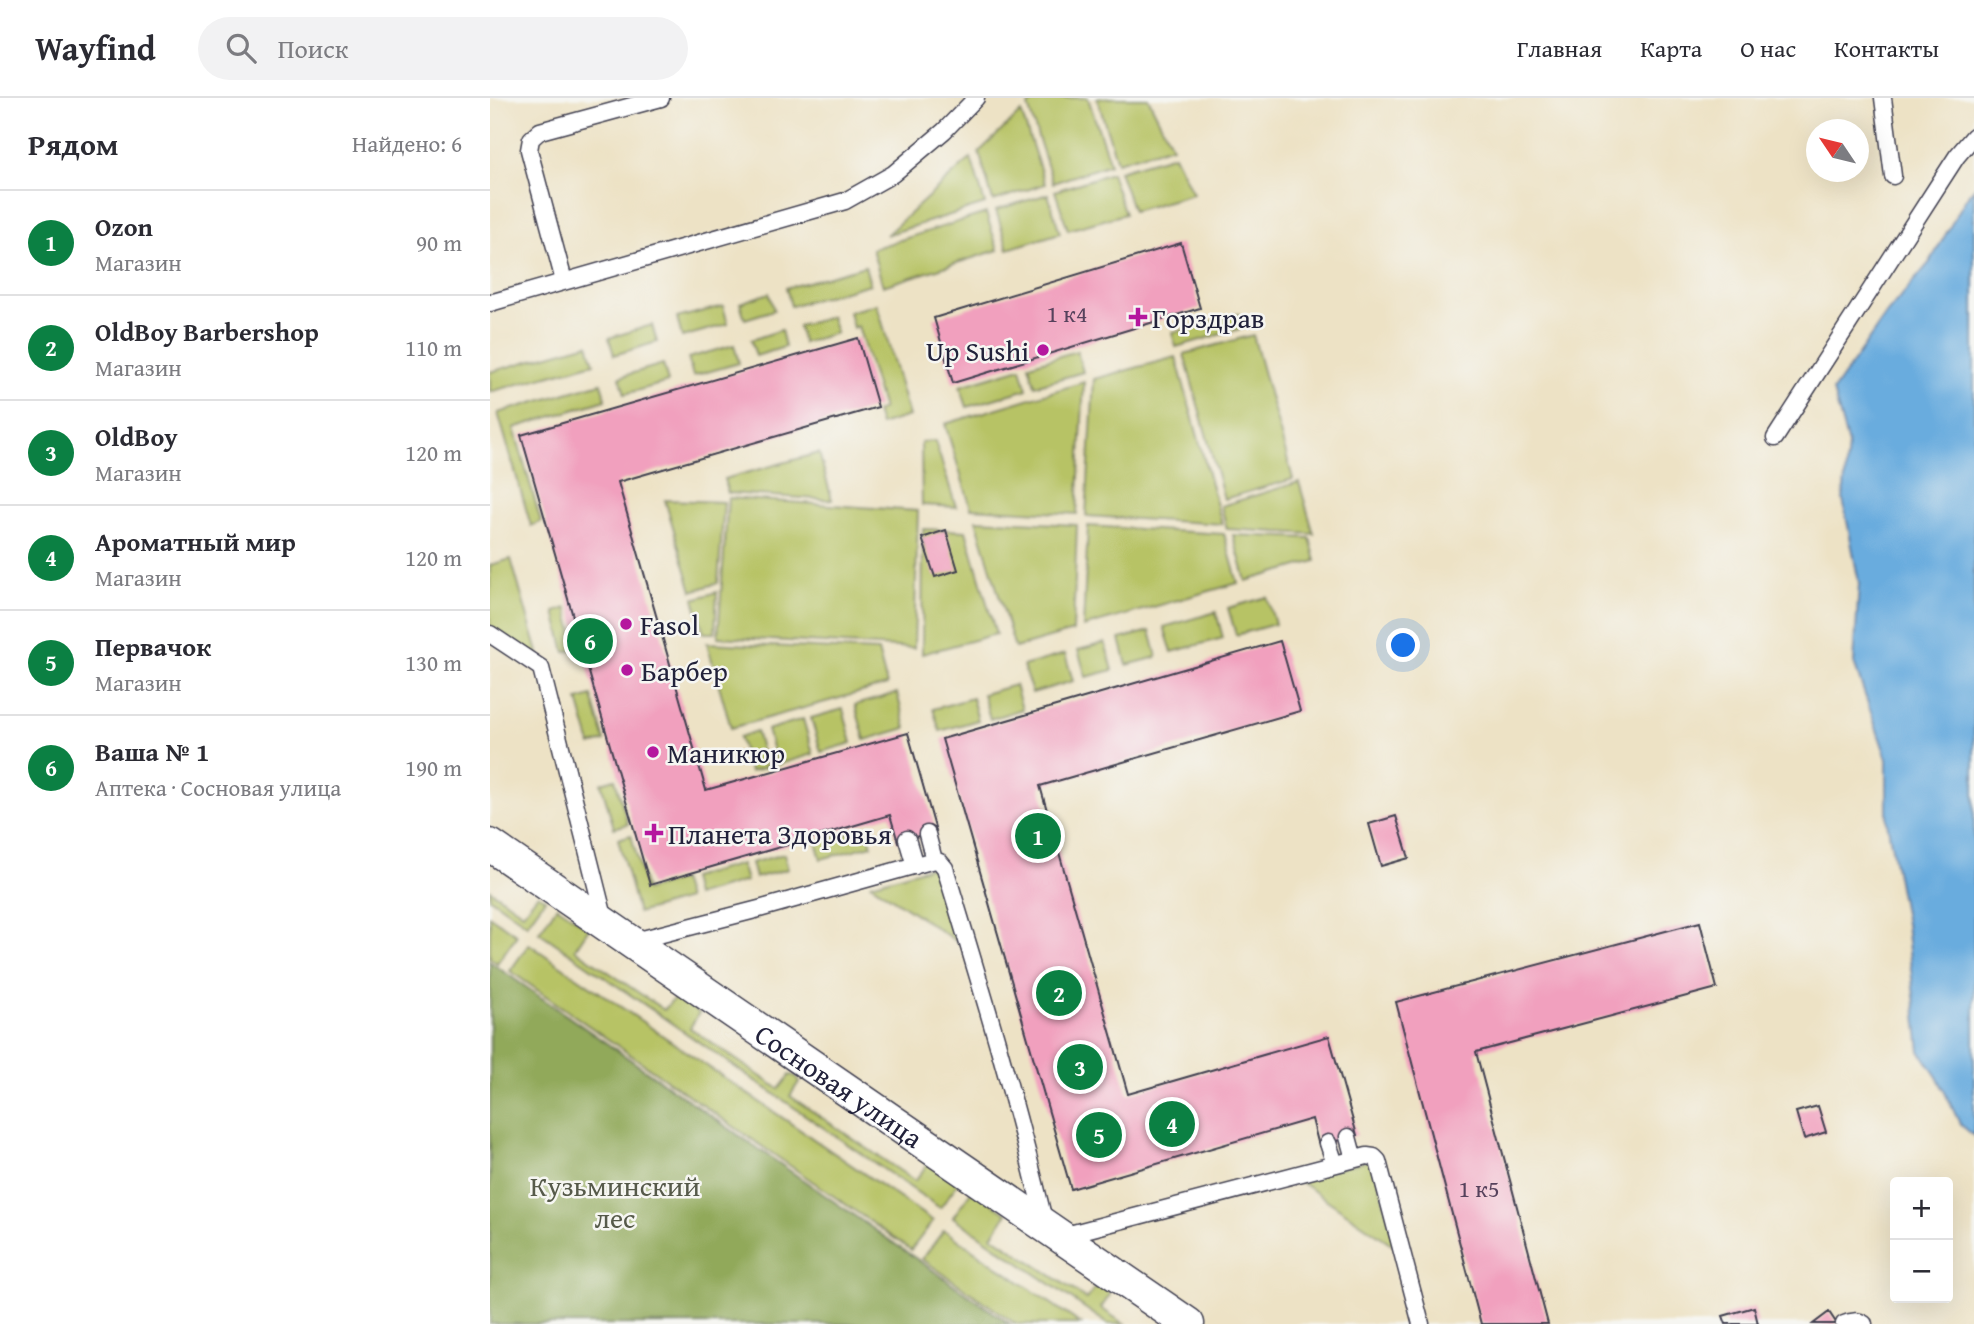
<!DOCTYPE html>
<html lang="ru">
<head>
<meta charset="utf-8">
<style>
  body { margin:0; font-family:"Gentium Book Plus",serif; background:#f2f2f3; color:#2b2b33 }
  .controls { position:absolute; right:21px; bottom:21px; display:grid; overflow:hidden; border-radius:7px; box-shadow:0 7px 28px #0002 }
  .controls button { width:63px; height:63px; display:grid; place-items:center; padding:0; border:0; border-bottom:2px solid #e1e1e2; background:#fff; color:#2b2b33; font:35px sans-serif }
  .compass { position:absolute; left:1316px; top:21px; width:63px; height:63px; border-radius:50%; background:#fff; box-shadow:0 7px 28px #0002; rotate:305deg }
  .you { position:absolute; left:914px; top:548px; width:24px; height:24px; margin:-18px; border:5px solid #fff; border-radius:50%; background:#1a73e8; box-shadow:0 0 0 10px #1a73e833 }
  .badge { display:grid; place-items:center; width:46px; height:46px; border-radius:50%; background:#0b8043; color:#fff; font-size:23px; font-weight:700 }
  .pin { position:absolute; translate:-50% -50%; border:4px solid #fff; box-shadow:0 2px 7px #0006 }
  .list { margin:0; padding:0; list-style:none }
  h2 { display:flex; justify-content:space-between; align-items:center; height:91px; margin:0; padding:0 28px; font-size:30px }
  h2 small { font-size:23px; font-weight:400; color:#7c7c81 }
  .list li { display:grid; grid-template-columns:46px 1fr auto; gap:21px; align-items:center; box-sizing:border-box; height:105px; padding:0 28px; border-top:2px solid #e1e1e2 }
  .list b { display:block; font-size:26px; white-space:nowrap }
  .list p { margin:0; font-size:23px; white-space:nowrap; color:#7c7c81 }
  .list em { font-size:23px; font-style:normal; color:#7c7c81 }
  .icon { flex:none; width:38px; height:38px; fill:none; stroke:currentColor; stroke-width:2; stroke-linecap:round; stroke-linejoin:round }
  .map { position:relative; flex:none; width:1484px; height:1226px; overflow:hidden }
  header { display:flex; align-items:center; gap:42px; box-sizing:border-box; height:98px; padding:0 35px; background:#fff; border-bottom:2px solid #e1e1e2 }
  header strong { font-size:33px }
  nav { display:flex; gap:38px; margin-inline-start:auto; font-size:24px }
  .search { width:490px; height:63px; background:#f2f2f3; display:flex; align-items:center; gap:18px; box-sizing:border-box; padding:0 24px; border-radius:38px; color:#7c7c81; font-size:26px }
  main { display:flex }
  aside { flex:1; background:#fff }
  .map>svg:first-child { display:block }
</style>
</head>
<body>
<header>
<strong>Wayfind</strong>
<div class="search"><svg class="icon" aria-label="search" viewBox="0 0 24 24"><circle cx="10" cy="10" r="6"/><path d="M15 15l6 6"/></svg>Поиск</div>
<nav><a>Главная</a><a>Карта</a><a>О нас</a><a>Контакты</a></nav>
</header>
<main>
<aside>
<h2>Рядом<small>Найдено: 6</small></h2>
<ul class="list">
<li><span class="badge">1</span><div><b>Ozon</b><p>Магазин</p></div><em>90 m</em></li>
<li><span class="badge">2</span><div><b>OldBoy Barbershop</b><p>Магазин</p></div><em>110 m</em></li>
<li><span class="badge">3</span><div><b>OldBoy</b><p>Магазин</p></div><em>120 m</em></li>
<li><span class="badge">4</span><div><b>Ароматный мир</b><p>Магазин</p></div><em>120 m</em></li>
<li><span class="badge">5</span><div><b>Первачок</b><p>Магазин</p></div><em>130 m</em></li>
<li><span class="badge">6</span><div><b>Ваша № 1</b><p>Аптека · Сосновая улица</p></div><em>190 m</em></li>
</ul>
</aside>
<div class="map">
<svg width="1484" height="1226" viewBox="0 0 1484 1226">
  <rect width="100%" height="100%" fill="#f6f6f2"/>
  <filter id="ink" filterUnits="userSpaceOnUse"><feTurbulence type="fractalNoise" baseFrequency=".0143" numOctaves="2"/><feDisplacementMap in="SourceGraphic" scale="14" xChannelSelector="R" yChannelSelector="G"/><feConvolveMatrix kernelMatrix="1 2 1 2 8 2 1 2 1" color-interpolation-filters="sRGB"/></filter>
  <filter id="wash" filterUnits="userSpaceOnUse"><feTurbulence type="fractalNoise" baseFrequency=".00686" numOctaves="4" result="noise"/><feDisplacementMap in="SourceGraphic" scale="28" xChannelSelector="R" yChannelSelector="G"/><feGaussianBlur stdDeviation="1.57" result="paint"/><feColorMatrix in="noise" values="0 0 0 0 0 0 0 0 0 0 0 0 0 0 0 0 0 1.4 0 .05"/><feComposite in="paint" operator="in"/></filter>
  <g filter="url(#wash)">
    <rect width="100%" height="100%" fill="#ede2c5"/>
    <path fill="#b7c365" stroke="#6c7250" stroke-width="2" d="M547,0H598L620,66L563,85L538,8Z
      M607,0H658L682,48L627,64Z
      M531,14L555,86L503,103L489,54Z
      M684,57L703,96L643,113L629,73Z
      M481,60L495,106L396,137Z
      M621,75L635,116L578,132L565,93Z
      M558,96L570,135L518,151L506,112Z
      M496,115L508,152L393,188L382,151Z
      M375,168L380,186L301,208L296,190Z
      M279,195L284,212L255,221L250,205Z
      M387,206L419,318L390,327L386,314L393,311L368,228L363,230L359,214Z
      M233,208L238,226L192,239L187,220Z
      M749,216L753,230L686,249L682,235Z
      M341,219L346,235L313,245L308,228Z
      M162,227L167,244L124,257L119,240Z
      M291,232L295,249L266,258L261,242Z
      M763,237L803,381L734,401L694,256Z
      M98,246L104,265L0,294V274Z
      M244,247L249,265L203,278L198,260Z
      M587,253L593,274L545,288L539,267Z
      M686,259L732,426L596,418L604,281Z
      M173,266L178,284L135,296L130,279Z
      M531,270L537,291L477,309L470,288Z
      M594,284L587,416L481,410L455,326Z
      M111,285L116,302L24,330L51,424L41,428L8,315Z
      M445,343L466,409L432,407L431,344Z
      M329,355L342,402L238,395L234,381Z
      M809,384L824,436L737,431L731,408Z
      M238,400L428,413L424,550L228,539Z
      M175,402L234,404L228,485L202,493Z
      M486,422L587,427L583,533L525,550Z
      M598,428L734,436L748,485L593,529Z
      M433,431L476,433L506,536L432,556Z
      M743,437L820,440L826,463L756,483Z
      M21,461L51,565L0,530V467Z
      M227,494L225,535H214L204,501Z
      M777,499L785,526L746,537L738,510Z
      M77,510L87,551L75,554L65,514Z
      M726,514L733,540L682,554L674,529Z
      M660,533L667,559L637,567L630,541Z
      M217,545L388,553L397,587L241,630Z
      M615,545L623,572L596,579L588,552Z
      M575,556L583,583L542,595L533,568Z
      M525,587L532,611L500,621L493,596Z
      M407,595L416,630L375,642L365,607Z
      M102,598L115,643L101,647L88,602Z
      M482,600L488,622L450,633L443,611Z
      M353,611L362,645L331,654L321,620Z
      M313,621L323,656L287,667L277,632Z
      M266,633L276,669L260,674L249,639Z
      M125,681L138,726L124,730L111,685Z
      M377,730L382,747L331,761L326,744Z
      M141,737L156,792L191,782L197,801L148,815L128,741Z
      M294,756L298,771L265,780L261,765Z
      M251,766L256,783L205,798L201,780Z
      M447,767L472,847L381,786Z
      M0,792L33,815L48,796L55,801L37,826L0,800Z
      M67,808L99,830L85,851L174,912L186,898L209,915L200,930L289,991L300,977L306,978L309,984L300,998L425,1083L439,1064L469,1084L450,1110L49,834Z
      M0,818L27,837L7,865L0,860Z
      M39,846L443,1123L421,1152L20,873Z
      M883,1061L906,1149L806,1081Z
      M482,1092L517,1115L502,1138L597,1201L606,1188L615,1189L620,1197L611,1210L634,1226H618L463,1119Z
      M454,1132L591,1226H526L432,1161Z"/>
    <path fill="#91a95a" stroke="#5a664a" stroke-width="2" d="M0,864L520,1226H0Z"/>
    <path fill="#69acde" stroke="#46678c" stroke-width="2" d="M1484,90V1038L1470,1026L1449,982L1430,953L1416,826L1397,724V661L1364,565L1369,485L1353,402L1358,347L1343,293L1397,215L1440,164L1475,102Z"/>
    <g id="blocks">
      <path fill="#f1a0be" d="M691,145L710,210L463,285L444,220Z
        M368,240L388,309L128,384L216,692L418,635L446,733L408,744L400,717L160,787L31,337Z
        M456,432L468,472L445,479L432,440Z
        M790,543L810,613L550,688L638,996L839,938L867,1037L829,1048L822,1021L581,1091L452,641Z
        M906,718L919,760L891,768L879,726Z
        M1210,824L1227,890L986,954L1058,1226H991L906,904Z
        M1328,1008L1336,1034L1314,1041L1306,1014Z
        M1264,1209L1268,1226H1236L1233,1218Z
        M1339,1214L1347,1226H1323Z"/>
    </g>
  </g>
  <g filter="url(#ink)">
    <use href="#blocks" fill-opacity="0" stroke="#403f50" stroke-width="2"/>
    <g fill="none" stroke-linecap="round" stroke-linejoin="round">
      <g stroke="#403f50" stroke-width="19">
        <path id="service" d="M1393,0L1403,78
          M74,183L39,52L41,41L50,33L171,0
          M0,205L355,103L403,76L454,33L486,0
          M1285,340L1467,58L1484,38
          M0,536L51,570L115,823
          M437,736L444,762
          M417,741L425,768
          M141,844L269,811L444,762L450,764L455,770C491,888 527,1006 555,1127
          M858,1039L864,1061
          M838,1045L845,1066
          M572,1138L877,1058L884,1059L888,1063L931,1226
          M1354,1226C1360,1223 1368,1222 1374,1226"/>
      </g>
      <g stroke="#403f50" stroke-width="35">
        <g id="minor">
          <path id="s1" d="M0,747L698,1226"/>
        </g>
      </g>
      <use href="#service" stroke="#fff" stroke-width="16"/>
      <use href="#minor" stroke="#fff" stroke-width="32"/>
    </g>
  </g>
  <g fill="#b5179e" stroke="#f6f6f2" stroke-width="2.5">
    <path d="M644.5 208.5h7v7h7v7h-7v7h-7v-7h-7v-7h7z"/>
    <circle cx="553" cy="252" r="7"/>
    <circle cx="136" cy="526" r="7"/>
    <circle cx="137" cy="572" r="7"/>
    <circle cx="163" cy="654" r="7"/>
    <path d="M160.5 724.5h7v7h7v7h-7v7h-7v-7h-7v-7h7z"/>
  </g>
  <g text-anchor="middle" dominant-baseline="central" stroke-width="5" stroke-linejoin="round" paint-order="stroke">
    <g font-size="24" fill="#56425c">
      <text x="577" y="215">1 к4</text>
      <text x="989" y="1090">1 к5</text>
    </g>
    <g font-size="28" fill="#22223b" stroke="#f6f6f2" text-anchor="start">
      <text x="662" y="219">Горздрав</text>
      <text x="539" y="252" text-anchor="end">Up Sushi</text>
      <text x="150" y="526">Fasol</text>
      <text x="151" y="572">Барбер</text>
      <text x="177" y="654">Маникюр</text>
      <text x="178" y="735">Планета Здоровья</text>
    </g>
    <g font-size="28" fill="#22223b" stroke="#f6f6f2">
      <text stroke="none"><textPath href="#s1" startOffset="424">Сосновая улица</textPath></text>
    </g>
    <g font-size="28" fill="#565a4a" stroke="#f6f6f2">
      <text x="125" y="1087">Кузьминский<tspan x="125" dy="32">лес</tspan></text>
    </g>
  </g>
</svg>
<div class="controls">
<button>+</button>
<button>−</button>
</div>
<svg class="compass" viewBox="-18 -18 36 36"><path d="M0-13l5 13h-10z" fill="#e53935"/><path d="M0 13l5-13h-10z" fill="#7c7c81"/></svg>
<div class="you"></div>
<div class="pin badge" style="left:548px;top:738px">1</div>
<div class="pin badge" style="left:569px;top:895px">2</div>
<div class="pin badge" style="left:590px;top:969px">3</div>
<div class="pin badge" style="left:682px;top:1026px">4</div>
<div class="pin badge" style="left:609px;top:1037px">5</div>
<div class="pin badge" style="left:100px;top:543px">6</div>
</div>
</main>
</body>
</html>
